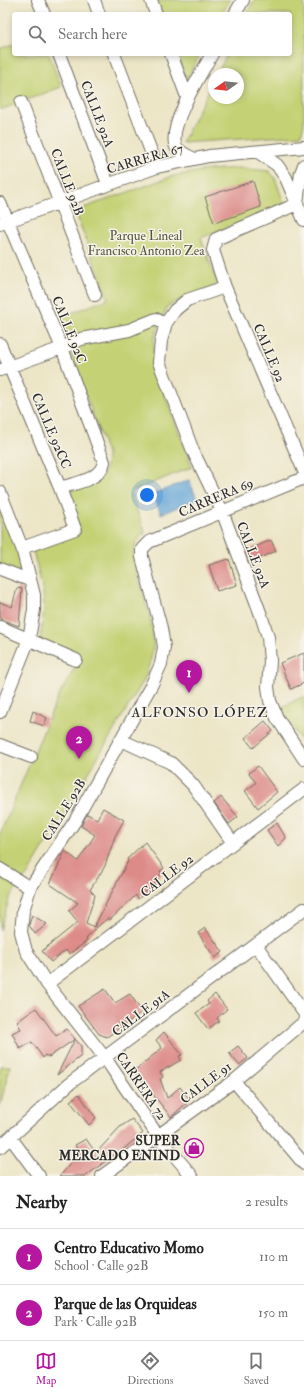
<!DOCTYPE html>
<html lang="en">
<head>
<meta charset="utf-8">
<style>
  body { margin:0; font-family:"IM FELL Double Pica",serif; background:#f2f2f2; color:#222 }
  .compass { position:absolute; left:208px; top:68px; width:36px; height:36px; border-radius:50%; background:#fff; box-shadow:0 2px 6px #0003; rotate:255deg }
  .you { position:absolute; left:147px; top:495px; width:14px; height:14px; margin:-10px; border:3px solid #fff; border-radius:50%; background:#1a73e8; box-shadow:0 0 0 6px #1a73e833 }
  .badge { display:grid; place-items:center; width:26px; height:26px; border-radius:50%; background:#b5179e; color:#fff; font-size:13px; font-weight:700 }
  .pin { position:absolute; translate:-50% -33px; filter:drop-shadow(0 1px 2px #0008) }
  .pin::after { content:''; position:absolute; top:21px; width:14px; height:12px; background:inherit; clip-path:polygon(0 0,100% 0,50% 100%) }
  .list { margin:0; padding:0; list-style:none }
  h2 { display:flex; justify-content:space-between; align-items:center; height:52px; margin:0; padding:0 16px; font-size:17px }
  h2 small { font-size:13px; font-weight:400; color:#767676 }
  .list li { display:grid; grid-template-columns:26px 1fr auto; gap:12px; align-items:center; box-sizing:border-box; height:56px; padding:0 16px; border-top:1px solid #e0e0e0 }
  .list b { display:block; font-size:15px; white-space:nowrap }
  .list p { margin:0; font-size:13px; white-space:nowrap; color:#767676 }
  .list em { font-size:13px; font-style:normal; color:#767676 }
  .icon { flex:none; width:22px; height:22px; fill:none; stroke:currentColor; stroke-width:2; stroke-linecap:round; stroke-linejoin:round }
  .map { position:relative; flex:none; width:304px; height:1176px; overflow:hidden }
  .search { position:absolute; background:#fff; box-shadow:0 2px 6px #0003; left:12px; right:12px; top:12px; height:44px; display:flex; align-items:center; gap:10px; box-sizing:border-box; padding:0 14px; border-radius:4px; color:#767676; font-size:15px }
  .sheet { height:164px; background:#fff }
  nav { display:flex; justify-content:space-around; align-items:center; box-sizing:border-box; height:56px; border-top:1px solid #e0e0e0; background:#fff; font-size:11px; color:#767676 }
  nav a { display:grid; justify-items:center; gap:2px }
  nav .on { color:#b5179e }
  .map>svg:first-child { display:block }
</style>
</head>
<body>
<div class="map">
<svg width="304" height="1176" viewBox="0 0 304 1176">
  <rect width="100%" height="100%" fill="#f7f3e8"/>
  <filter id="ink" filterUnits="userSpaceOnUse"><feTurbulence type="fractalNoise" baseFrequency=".025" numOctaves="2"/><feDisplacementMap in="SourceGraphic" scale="8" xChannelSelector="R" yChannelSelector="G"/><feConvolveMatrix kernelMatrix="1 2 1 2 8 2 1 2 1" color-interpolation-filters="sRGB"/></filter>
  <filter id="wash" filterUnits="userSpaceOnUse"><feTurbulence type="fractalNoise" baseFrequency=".012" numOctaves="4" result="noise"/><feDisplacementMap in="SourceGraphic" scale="16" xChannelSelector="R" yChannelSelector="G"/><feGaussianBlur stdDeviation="0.9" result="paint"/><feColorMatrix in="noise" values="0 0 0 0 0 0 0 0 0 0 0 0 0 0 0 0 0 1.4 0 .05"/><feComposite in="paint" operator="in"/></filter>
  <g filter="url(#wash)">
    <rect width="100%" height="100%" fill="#ece5c6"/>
    <path fill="#c4d274" stroke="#787e50" d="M157,0H230L222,14H162Z
      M254,0H304V125L301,135L182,143L214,80V98H238V74H217L227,54H290V14H247Z
      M14,44V54H49L61,87L0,110V49Z
      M177,54H200L186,80Z
      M239,168L269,171L275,178L284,204L201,238L218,285L177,301L167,307L154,338L153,352L155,369L192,467L130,492L145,532L136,542L133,554C137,583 155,619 153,647C152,658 148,669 144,680L28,874L10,897L0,930V834L57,699L81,657L40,641L44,608L43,590L33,551L80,532L68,492C92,483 108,484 107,453L58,318L108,299L75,211L173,176L207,170Z
      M0,501L23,560L22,568L18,573L0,565Z
      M304,696V745L280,708Z
      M0,1066H10L0,1106Z"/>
    <path fill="#63a5d7" stroke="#476881" d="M189,480L197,499L161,514L153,494Z"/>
    <g id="blocks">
      <path fill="#dd8b89" d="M253,181L261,207L214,223L205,197Z
        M271,540L276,551L251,562L246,551Z
        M229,559L237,585L217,591L209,565Z
        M17,588L22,589L19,626L0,619V602L12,607Z
        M304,653V683L291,689L280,663Z
        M33,711L47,718L44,726L30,721Z
        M265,721L273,731L253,748L245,738Z
        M258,766L277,792L258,808L245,791L256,783L249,773Z
        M221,797L238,817L229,824L214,803Z
        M103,808L124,820L115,836L105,866L90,890L95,895L86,923L94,927L128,861L127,859L145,842L164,868L160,871L162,874L156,878L158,881L138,899L136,895L110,920L108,918L96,928L86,939L87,941L69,954L66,950L51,962L42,951L78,922L69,911L78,903L50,884L65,851L78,861L95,835L81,826L87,814L97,819Z
        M277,823L286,838L278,846L267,830Z
        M32,915L47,924L35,934L29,925Z
        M205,928L223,952L215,958L198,933Z
        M105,989L115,1003L130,994L142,1012L107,1037L99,1034L78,1006Z
        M215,994L227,1009L217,1018L219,1021L208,1029L196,1013L209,1004L207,1001Z
        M36,1008L56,1036L67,1029L75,1039L49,1057L45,1055L43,1058L32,1042L20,1049L12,1033L21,1029L17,1022Z
        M164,1032L182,1055L179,1056L181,1060L160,1072L163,1077L160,1079L167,1098L180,1087L190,1100L171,1117L134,1071L162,1048L156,1040Z
        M75,1039L81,1046V1056L57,1075Z
        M238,1046L248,1058L239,1065L229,1053Z
        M79,1094L96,1118L89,1125L70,1101Z
        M132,1119L143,1133L115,1156L114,1155L86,1176H60L80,1152L75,1145L86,1139L96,1153L120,1127Z"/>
    </g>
  </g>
  <g filter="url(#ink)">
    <use href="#blocks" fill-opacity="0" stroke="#6f6c61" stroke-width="1"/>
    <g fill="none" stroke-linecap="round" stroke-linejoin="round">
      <g stroke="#6f6c61" stroke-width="14">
        <path id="minor" d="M38,0L44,14
          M94,0L99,14
          M151,0L156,14
          M235,14L243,0
          M59,54L108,184
          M114,54L157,167
          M171,54L187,97
          M21,102L95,295
          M258,152L277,165L286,178L304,220
          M194,159C187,155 177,152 175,144C170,122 201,74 212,54
          M0,203L62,348L104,462C101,480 75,483 60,488
          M297,203L301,173L304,165
          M297,204L216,239L213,250L225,287L304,471
          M0,224L157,167L209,156L304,147
          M225,287L187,300L175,310L166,323L161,341L159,362L193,451L222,511L261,615L268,637L270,661L268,687L270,701L277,718L304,759
          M0,344L60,488L75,529L22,548
          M0,370L62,348L81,339L129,330L156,319L164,324
          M0,492L22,548L34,595V610L29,639L0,712
          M0,569L29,580
          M0,627L76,660
          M121,740L171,763L193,785L233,843
          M0,745L31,757
          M0,869L30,888
          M256,945L304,1013
          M47,984L304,789
          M234,1081L304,1164
          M11,1138L39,1176
          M0,1147L69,1084L304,909
          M102,1176L234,1081L304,1022
          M192,1176L158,1136L105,1058L47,984L26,951L21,932L23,911L30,888L75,821L152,684L161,664L164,647L161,628L142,557V549L149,542L304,478"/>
      </g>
      <use href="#minor" stroke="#fff" stroke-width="12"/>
    </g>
  </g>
  <defs>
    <g id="shop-ring" transform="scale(1)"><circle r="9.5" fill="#f7f3e8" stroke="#b5179e" stroke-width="1.5"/><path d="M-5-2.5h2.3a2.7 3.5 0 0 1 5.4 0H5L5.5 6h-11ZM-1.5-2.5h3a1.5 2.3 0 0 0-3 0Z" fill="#b5179e"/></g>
  </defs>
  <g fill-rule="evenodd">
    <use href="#shop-ring" x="194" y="1148"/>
  </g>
  <g text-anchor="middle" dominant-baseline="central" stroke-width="3" stroke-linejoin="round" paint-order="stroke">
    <g font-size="13" fill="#2b2b2b" stroke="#f7f3e8">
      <text transform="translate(97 114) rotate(69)">CALLE 92A</text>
      <text transform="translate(145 159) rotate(-16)">CARRERA 67</text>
      <text transform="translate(67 182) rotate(69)">CALLE 92B</text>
      <text transform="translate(69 330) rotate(68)">CALLE 92C</text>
      <text transform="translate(269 353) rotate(67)">CALLE 92</text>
      <text transform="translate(51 431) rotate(67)">CALLE 92CC</text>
      <text transform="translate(216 498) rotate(-23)">CARRERA 69</text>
      <text transform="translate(253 555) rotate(69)">CALLE 92A</text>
      <text transform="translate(64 810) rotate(-58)">CALLE 92B</text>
      <text transform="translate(167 876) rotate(-37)">CALLE 92</text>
      <text transform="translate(141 1013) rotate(-37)">CALLE 91A</text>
      <text transform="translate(206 1083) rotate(-37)">CALLE 91</text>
      <text transform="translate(141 1086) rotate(56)">CARRERA 72</text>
    </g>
    <g font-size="13" fill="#51553d" stroke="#f7f3e8">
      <text x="146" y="236">Parque Lineal<tspan x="146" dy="15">Francisco Antonio Zea</tspan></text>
    </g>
    <g font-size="13" font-weight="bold" fill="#2b2b2b" stroke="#f7f3e8" text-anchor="end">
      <text x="180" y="1141">SUPER<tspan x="180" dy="15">MERCADO ENIND</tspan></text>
    </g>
    <g font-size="14" letter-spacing="1" fill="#2b2b2b" stroke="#f7f3e8">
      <text x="200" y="712">ALFONSO LÓPEZ</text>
    </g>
  </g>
</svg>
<svg class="compass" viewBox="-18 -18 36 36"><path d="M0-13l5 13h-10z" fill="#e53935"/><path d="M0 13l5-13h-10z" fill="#767676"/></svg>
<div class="you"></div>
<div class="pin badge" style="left:189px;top:693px">1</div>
<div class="pin badge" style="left:79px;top:759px">2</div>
<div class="search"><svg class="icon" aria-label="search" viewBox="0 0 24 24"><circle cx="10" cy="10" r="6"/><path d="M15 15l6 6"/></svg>Search here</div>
</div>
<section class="sheet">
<h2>Nearby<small>2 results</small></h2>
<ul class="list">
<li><span class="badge">1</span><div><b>Centro Educativo Momo</b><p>School · Calle 92B</p></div><em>110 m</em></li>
<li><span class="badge">2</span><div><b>Parque de las Orquideas</b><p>Park · Calle 92B</p></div><em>150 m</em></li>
</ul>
</section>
<nav>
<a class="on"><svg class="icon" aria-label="map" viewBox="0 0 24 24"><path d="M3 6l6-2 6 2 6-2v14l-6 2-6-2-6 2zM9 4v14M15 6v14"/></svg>Map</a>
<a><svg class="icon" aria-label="directions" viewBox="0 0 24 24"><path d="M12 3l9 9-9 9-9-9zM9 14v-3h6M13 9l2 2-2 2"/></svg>Directions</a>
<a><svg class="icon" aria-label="saved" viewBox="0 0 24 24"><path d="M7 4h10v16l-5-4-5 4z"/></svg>Saved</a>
</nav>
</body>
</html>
